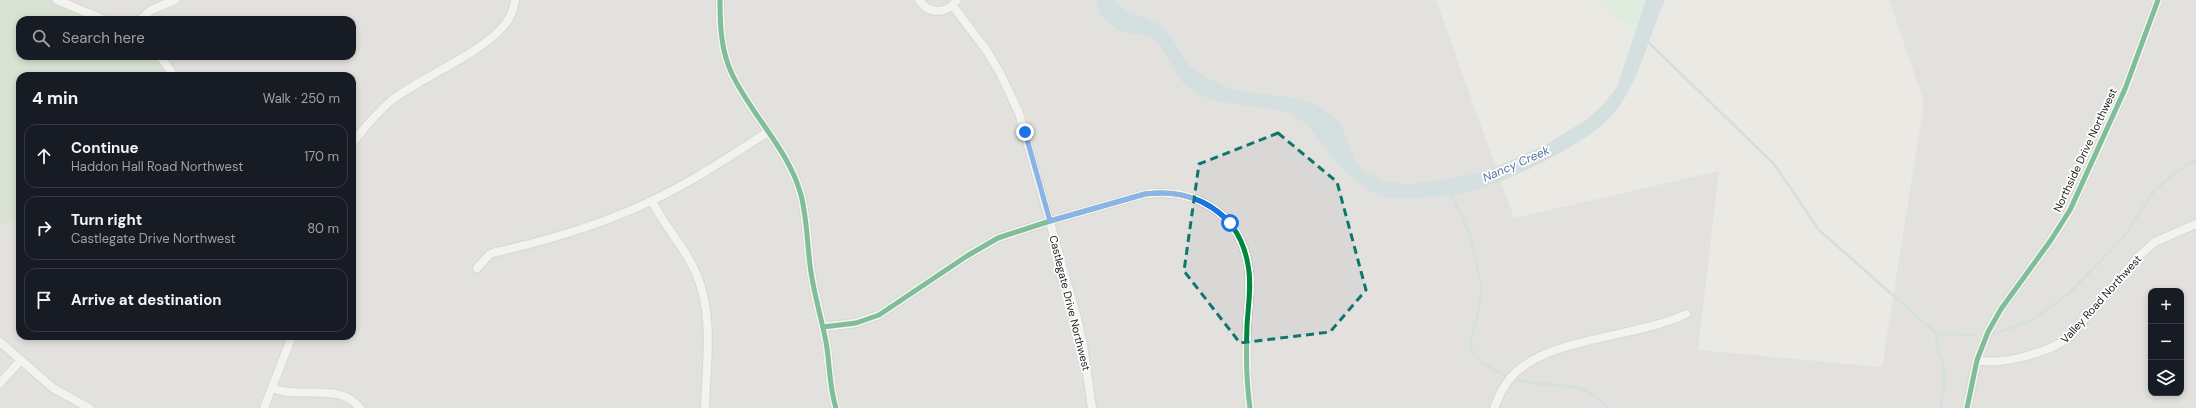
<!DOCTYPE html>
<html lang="en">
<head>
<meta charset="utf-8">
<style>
  body { margin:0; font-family:"DM Sans",sans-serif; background:#242831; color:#f1f3f6 }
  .controls { position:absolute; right:12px; bottom:12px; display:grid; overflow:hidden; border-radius:8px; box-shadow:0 2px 6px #0003 }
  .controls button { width:36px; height:36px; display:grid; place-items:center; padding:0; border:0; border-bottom:1px solid #363941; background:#171b24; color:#f1f3f6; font:20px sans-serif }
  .stop { position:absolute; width:12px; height:12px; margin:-9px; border:3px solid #1a73e8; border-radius:50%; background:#fff }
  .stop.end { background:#1a73e8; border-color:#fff; box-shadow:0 1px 4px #0008 }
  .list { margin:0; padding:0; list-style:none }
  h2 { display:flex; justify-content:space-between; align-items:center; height:52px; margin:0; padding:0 16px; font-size:17px }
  h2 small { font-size:13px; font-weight:400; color:#9ea1a6 }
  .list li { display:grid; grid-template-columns:26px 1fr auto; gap:12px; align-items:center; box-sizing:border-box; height:64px; margin:0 8px 8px; padding:0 8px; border:1px solid #363941; border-radius:12px }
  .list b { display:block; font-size:15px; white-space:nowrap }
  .list p { margin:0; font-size:13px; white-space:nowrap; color:#9ea1a6 }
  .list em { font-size:13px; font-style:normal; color:#9ea1a6 }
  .icon { flex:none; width:22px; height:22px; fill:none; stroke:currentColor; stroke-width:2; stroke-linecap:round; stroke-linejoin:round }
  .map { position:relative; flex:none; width:2196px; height:408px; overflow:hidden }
  .search { position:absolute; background:#171b24; box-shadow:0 2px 6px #0003; left:16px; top:16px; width:340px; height:44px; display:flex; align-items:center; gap:10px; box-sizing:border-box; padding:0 14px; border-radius:12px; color:#9ea1a6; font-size:15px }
  .panel { position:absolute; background:#171b24; box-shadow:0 2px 6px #0003; left:16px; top:72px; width:340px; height:268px; border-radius:12px }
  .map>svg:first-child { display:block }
</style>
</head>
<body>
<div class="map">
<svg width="2196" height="408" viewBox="0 0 2196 408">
  <rect width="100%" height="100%" fill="#eae9e4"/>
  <path fill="#d9d8d6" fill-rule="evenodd" d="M53,0H1436L1514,218L1719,171L1698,350L1882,367L1924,102L1889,0H2196V408H0V226L20,214V336H352V76H172L159,56H352V20H98ZM2151,291H2181V393H2151Z"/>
  <path fill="#c4d7bc" d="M0,0H53L98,20H20V56H159L172,76H20V214L0,226Z"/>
  <path fill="#d4efd6" d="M1597,0H1662L1646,41Z"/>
  <path fill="#bad2da" d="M1096,0H1116L1118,4L1127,11L1158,24L1167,31L1189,66L1209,79L1229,88L1252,93L1297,98L1318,106L1340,122L1356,162L1363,171L1384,181L1406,184L1429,182L1485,172L1547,144L1586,120L1603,105L1617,87L1646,0H1665C1648,37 1640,81 1614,113C1590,143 1495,190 1456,194C1441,196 1427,197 1412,198C1401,198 1392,200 1382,196C1369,192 1346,174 1337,163C1321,146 1311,122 1288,113C1257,102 1218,109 1190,89C1171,75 1167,45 1150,37C1144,34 1137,35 1131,33C1109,28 1102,21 1096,0Z"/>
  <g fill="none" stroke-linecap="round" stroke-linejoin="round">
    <path stroke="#bad2da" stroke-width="2.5" d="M1647,41L1774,164L1819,230L1937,334L1975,335
      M1450,192L1469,232L1482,288L1479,310L1470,343L1473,354L1481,362L1504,375
      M1937,334C1935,347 1940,353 1943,364C1946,379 1943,394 1940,408
      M1994,334L2030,321L2067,295L2123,238L2154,191L2171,176L2190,163L2196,161
      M1518,380C1556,390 1578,376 1609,408"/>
    <g stroke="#c1c1bf" stroke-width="10">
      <path id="minor" d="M57,0L105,20
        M720,0C720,26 721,51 732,74C752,116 789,150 801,195C807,218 807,242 810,265C813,291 821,316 826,342C830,364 829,387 836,408
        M919,0C929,15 947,14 957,0
        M953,6L987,51L1000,73L1019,113L1077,318L1083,345L1092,408
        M140,20L151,10L175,0
        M160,56L174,76
        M352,143C365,128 377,112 392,100C422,77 486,51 506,23C511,16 514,8 515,0
        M652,201C664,226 684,246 695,271C715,313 706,364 705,408
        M477,268L490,254L496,252C550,240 601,225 651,201C692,182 730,156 768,132
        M823,327L856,323L879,315L967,256L998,238L1050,221L1145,194C1195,188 1239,212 1248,265C1252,284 1248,306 1247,326C1246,353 1246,381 1250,408
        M0,342L53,388L89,408
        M1977,360C2000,366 2052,352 2070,336L2140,255L2155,242L2196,224
        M0,383L21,360
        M272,388C301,400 338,381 360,408
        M264,408L292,336
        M1494,408C1499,396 1504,384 1514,374C1551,337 1636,338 1686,314
        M1967,408L1977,360L1988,332L2001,309L2051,240L2070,210L2125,89L2158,0"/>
    </g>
    <use href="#minor" stroke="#fcfcfb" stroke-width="8"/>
    <g stroke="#fff" stroke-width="8">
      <path id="cycleway" d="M720,0C720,26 721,51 732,74C752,116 789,150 801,195C807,218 807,242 810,265C813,291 821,316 826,342C830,364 829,387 836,408
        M823,327L856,323L879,315L967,256L998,238L1050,221L1145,194C1195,188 1239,212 1248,265C1252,284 1248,306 1247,326C1246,353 1246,381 1250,408
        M1967,408L1977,360L1988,332L2001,309L2051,240L2070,210L2125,89L2158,0"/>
    </g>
    <use href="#cycleway" stroke="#00873e" stroke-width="5"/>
  </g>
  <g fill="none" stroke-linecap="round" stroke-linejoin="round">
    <path stroke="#1a73e8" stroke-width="5" d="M1025,132L1050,221L1145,194C1179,190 1206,198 1230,223"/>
  </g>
  <path d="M0 0H2196V408H0ZM1278,133L1337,182L1366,290L1330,332L1240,343L1184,271L1199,164Z" fill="#eae9e4" fill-opacity=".55" fill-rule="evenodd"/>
  <path fill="none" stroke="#0f766e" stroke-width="3" stroke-dasharray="8 5" stroke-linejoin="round" d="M1278,133L1337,182L1366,290L1330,332L1240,343L1184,271L1199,164Z"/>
  <g text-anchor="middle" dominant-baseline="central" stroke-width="3.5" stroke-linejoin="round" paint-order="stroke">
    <g font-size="11" fill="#1c1c1c" stroke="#fff">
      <text transform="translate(2085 150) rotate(-65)">Northside Drive Northwest</text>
      <text transform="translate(2101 299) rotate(-48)">Valley Road Northwest</text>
      <text transform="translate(1070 303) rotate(76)">Castlegate Drive Northwest</text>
    </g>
    <g font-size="12" font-style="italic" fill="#5274a2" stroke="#fff">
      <text transform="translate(1516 164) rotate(-24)">Nancy Creek</text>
    </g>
  </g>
</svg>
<div class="controls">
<button>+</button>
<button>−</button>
<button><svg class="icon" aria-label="layers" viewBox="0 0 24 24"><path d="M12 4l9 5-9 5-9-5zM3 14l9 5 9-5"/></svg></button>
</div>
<div class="stop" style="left:1230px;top:223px"></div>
<div class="stop end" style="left:1025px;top:132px"></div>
<div class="search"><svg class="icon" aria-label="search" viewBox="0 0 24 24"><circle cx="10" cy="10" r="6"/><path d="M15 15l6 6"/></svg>Search here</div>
<section class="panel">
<h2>4 min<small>Walk · 250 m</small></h2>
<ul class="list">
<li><svg class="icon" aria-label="ahead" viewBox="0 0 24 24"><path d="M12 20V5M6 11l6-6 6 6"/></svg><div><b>Continue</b><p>Haddon Hall Road Northwest</p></div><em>170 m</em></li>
<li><svg class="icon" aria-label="right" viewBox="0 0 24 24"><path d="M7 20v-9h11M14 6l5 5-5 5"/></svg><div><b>Turn right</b><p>Castlegate Drive Northwest</p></div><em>80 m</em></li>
<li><svg class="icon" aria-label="arrive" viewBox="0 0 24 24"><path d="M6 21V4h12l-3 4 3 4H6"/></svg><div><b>Arrive at destination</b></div></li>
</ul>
</section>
</div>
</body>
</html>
